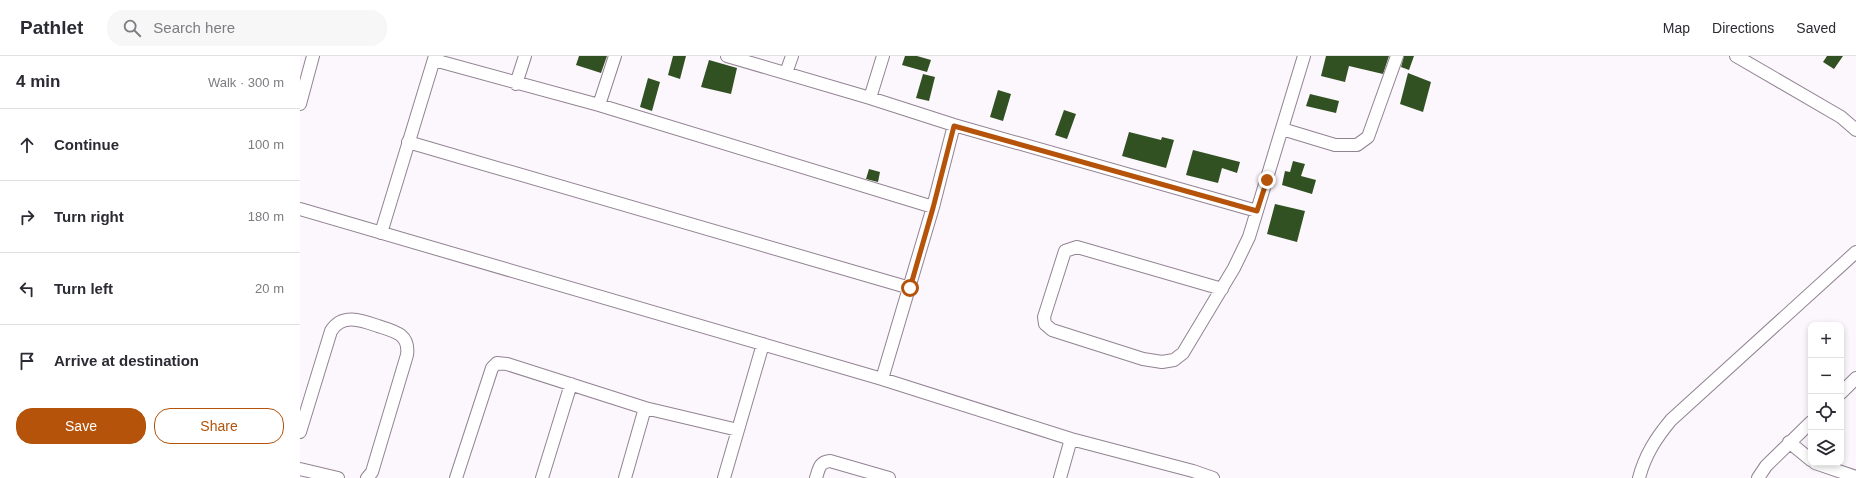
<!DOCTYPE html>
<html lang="en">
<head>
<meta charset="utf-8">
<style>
  body { margin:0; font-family:Helvetica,sans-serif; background:#f7f7f7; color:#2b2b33 }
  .controls { position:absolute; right:12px; bottom:12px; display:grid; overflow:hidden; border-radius:8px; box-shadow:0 2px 6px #0003 }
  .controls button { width:36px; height:36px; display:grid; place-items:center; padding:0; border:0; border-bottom:1px solid #e1e1e2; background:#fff; color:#2b2b33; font:20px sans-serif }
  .stop { position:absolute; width:12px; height:12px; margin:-9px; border:3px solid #b45309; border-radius:50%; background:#fff }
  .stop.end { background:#b45309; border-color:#fff; box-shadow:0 1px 4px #0008 }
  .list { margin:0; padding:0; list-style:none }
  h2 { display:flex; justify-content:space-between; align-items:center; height:52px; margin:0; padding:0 16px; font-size:17px }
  h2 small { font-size:13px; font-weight:400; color:#7c7c81 }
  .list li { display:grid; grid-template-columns:26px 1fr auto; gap:12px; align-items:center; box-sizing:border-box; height:72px; padding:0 16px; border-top:1px solid #e1e1e2 }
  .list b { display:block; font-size:15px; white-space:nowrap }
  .list em { font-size:13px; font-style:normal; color:#7c7c81 }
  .actions { display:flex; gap:8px; padding:12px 16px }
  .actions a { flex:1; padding:9px 0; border:1px solid #b45309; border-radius:16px; text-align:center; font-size:14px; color:#b45309 }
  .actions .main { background:#b45309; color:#fff }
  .icon { flex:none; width:22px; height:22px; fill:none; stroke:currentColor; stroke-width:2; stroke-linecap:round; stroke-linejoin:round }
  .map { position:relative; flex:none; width:1556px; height:422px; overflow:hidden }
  header { display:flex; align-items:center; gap:24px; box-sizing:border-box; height:56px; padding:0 20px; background:#fff; border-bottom:1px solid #e1e1e2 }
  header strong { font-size:19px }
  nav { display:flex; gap:22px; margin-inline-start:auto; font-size:14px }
  .search { width:280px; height:36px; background:#f7f7f7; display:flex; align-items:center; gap:10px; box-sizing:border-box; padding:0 14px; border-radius:16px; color:#7c7c81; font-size:15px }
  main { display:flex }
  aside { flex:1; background:#fff }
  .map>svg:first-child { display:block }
</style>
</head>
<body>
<header>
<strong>Pathlet</strong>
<div class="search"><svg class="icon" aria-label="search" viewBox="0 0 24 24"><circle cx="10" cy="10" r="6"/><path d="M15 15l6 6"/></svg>Search here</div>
<nav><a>Map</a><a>Directions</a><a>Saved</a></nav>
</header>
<main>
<aside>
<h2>4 min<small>Walk · 300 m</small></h2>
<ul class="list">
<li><svg class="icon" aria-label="ahead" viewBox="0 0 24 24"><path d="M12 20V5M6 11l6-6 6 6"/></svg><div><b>Continue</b></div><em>100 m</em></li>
<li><svg class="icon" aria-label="right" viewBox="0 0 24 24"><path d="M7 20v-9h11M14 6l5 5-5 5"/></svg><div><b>Turn right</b></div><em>180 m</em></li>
<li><svg class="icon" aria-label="left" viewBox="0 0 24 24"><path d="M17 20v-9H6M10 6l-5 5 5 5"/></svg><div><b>Turn left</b></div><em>20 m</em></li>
<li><svg class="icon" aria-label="arrive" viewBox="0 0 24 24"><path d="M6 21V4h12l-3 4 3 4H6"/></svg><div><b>Arrive at destination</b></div></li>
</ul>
<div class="actions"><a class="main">Save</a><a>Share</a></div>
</aside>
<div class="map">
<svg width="1556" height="422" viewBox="0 0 1556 422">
  <rect width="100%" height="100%" fill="#fcf6fd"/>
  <path fill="#315122" d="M279,0H307L301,17L276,9Z
    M373,0H386L380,23L368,19Z
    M605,0H617L631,4L627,16L602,9Z
    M1026,0H1089L1083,18L1049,10L1045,26L1021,20Z
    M1104,0H1114L1109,14L1101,11Z
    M1527,0H1543L1534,13L1523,6Z
    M409,4L437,12L431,38L401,31Z
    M1108,17L1131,26L1123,56L1100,48Z
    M623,18L635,21L629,45L616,42Z
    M348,22L360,26L352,55L340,51Z
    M698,34L711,38L703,65L690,61Z
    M1010,38L1039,45L1036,57L1006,50Z
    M764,54L776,58L767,83L755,79Z
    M829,76L861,84L862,81L874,84L866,112L822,100Z
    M893,94L940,106L937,117L922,112L918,127L886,119Z
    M993,105L1005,108L1001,120L1016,124L1012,138L982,129L985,115L990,116Z
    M569,113L580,116L578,126L566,123Z
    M975,148L1005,155L997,186L967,178Z"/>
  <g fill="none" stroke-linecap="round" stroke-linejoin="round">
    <g stroke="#928393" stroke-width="14">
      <path id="minor" d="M427,0L570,42L654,69L957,155
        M1436,0L1541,61L1556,74
        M134,4L299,49L633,151
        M486,17L492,0
        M216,28L225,0
        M570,42L583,0
        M0,48L13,0
        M299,49L315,0
        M982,73L1035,89H1057L1068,81L1097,0
        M108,86L610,232
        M0,153L582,323L771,383L893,415L913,422
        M81,177L135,0
        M922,233L777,191L765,195L744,261L745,268L752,274L843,303L862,306L874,304L883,297L934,212L949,181L1004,0
        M582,323L633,151L654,69
        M1541,337L1556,322
        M0,376L31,275C42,257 61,264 78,270C94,275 110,278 107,299L72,416L67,422
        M1489,386L1511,404
        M1515,407L1556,421
        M0,413L38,422
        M156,422L192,312L197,307L207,308L345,352L438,374
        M242,422L271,328
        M325,422L345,352
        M424,422L463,288
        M516,422C519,413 519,406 530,405L589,422
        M760,422L771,383
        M1339,422C1345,399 1356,382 1371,364L1556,196
        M1458,422L1466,410L1511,366"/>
    </g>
    <use href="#minor" stroke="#fff" stroke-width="12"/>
  </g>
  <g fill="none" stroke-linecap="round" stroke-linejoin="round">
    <path stroke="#b45309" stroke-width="5" d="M610,232L633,152L654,70L957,155L967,124"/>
  </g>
</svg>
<div class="controls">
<button>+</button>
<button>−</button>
<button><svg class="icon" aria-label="locate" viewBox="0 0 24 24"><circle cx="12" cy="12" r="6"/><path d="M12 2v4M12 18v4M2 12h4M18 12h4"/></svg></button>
<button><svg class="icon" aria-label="layers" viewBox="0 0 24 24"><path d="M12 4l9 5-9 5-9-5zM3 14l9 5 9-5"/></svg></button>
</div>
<div class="stop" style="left:610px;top:232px"></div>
<div class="stop end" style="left:967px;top:124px"></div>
</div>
</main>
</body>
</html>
